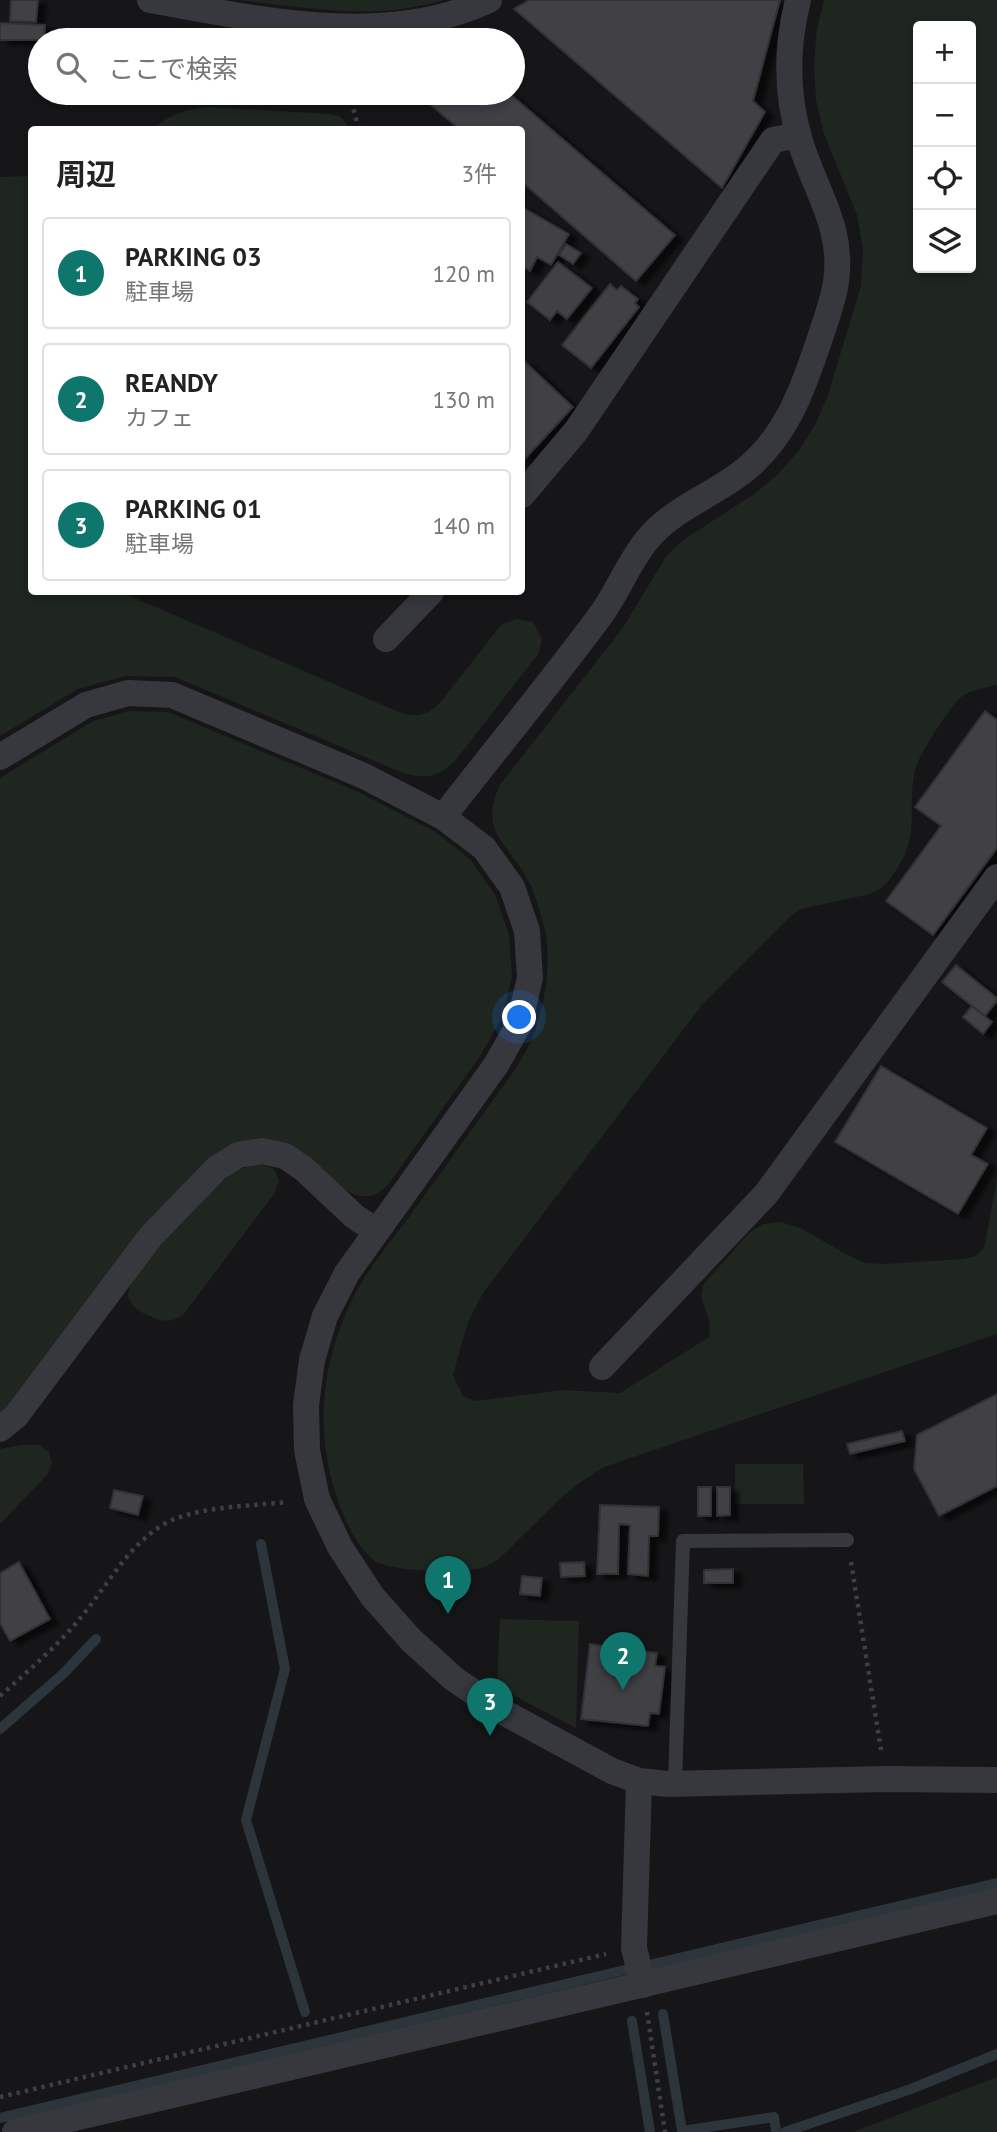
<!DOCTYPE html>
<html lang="ja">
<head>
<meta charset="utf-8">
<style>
  body { margin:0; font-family:"PT Sans","Noto Sans JP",sans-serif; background:#f2f2f2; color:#222 }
  .controls { position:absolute; right:21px; top:21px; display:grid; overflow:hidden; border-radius:7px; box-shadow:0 4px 10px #0003 }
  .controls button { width:63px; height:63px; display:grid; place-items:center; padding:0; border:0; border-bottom:2px solid #e0e0e0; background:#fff; color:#222; font:35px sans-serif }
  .you { position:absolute; left:520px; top:1018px; width:24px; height:24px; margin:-18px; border:5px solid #fff; border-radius:50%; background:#1a73e8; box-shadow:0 0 0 10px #1a73e833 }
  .badge { display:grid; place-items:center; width:46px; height:46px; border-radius:50%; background:#0f766e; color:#fff; font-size:23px; font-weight:700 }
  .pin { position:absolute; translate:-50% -58px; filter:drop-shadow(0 2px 4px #0008) }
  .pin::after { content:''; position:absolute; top:37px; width:24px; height:21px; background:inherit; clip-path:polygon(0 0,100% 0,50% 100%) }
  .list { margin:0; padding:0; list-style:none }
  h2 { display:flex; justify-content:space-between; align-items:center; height:91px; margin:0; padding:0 28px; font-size:30px }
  h2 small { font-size:23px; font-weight:400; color:#767676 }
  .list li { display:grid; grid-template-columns:46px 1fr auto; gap:21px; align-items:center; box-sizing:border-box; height:112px; margin:0 14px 14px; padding:0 14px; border:2px solid #e0e0e0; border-radius:7px }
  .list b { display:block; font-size:26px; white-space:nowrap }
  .list p { margin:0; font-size:23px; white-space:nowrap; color:#767676 }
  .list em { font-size:23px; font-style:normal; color:#767676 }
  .icon { flex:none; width:38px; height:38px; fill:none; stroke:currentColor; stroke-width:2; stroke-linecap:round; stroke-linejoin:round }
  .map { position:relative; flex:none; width:997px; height:2132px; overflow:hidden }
  .search { position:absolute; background:#fff; box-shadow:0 4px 10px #0003; left:28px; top:28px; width:497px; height:77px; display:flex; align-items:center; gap:18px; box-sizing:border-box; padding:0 24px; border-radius:38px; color:#767676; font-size:26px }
  .panel { position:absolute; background:#fff; box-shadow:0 4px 10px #0003; left:28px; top:126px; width:497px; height:469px; border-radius:7px }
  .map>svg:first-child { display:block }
</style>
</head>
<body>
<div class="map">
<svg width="997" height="2132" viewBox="0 0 997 2132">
  <defs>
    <filter id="shadow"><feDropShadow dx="8" dy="4.5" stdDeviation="2" flood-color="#0009"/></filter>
  </defs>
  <rect width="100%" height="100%" fill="#161618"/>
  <path fill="#1e261f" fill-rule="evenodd" d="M240,0H444C376,21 308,8 240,0Z
    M824,0H997V685C985,688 971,690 961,697C950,706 918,756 915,770C906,811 922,835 894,873C887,883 882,890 870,894L801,909L792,915L702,1005L483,1293L468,1322L453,1375L463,1396L475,1401L563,1390L620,1393L709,1337L710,1324L701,1297L703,1285L749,1233L763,1224L780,1222L800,1228L848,1255L865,1263L885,1264L964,1259L976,1256L984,1248L997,1179V1334L607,1466C573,1482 548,1512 520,1538C510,1548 499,1561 485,1567C467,1574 387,1572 373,1560C350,1540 335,1497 329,1469C315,1405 329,1337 362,1282C376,1259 393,1238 409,1217C433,1183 458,1149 482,1115C500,1090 528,1056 536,1028C546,996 552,959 544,926C540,911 534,891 527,878C506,841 480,834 499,786L622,629L667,555L685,539L757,492L780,472L800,449L816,423L828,395L861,286L863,250L857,215L824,134L816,100L814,64L817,29ZM918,26H971V268H918Z
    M208,107L330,114L340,116L351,129H152C172,114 184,110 208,107Z
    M31,176L32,592H121L401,713C417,717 426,716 439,704L501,625L516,619L533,622L542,638L539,653L455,761C436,778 427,779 403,773L175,677L126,676L78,689L0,736V177Z
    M130,711L168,712L356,791L434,831L471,860L495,895L509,934L512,976L502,1017L481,1055L388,1185C384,1187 379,1193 374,1195C349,1203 328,1174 312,1159L209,1158L142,1228L7,1407L0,1413V778L93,721Z
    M261,1164L274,1169L279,1181L274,1194L184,1314C175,1321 166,1323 154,1318C144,1314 129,1307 128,1295C126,1276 209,1191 227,1177C238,1169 248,1166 261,1164Z
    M22,1445H39L49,1452L52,1463L47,1475L0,1524V1449Z
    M735,1464H803L804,1504H735Z
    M500,1619L579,1621L576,1728L513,1695L497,1684Z
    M997,2077V2132H853Z"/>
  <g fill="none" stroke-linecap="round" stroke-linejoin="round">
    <path stroke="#2c343c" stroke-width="10" d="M261,1544L285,1669L246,1820L305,2012
      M0,1729L64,1673L96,1639
      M649,1965L997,1883
      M663,2014L682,2131L774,2117L776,2132
      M632,2021L650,2132
      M0,2118L629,1969
      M785,2132L911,2089L997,2054"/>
  </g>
  <path fill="#404145" stroke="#303034" stroke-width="2" filter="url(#shadow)" d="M11,0H38L36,22L10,21Z
    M529,0H780L753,101L765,112L722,188L514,9Z
    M0,23L45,25L44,40H0Z
    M417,93H509L675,235L636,281L522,182V130H460Z
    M522,207L569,234L551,265L537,257L530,271L522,266Z
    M566,244L581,253L573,264L559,255Z
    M558,262L592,288L567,319L557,311L550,320L527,302Z
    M610,284L617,290L621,286L638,299L635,303L639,307L591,368L562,345Z
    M522,359L573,407L522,462Z
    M985,711L997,720V848L933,935L886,901L941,826L915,807Z
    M956,965L997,998V1001L985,1016L942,982Z
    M972,1006L992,1022L983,1034L963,1017Z
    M881,1066L987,1128L971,1155L988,1164L958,1214L835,1142Z
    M997,1394V1486L939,1516L914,1469L917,1435Z
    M902,1431L905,1441L850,1454L847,1444Z
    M698,1487H711V1516H698Z
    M717,1487H730V1515L717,1516Z
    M114,1490L143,1496L138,1515L110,1508Z
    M600,1505L659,1507L658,1536H649L648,1576L628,1574L630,1525L619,1524L618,1574H597Z
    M19,1562L50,1619L10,1641L0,1623V1573Z
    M584,1562L585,1576L561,1577L560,1563Z
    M733,1569V1583H704V1570Z
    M522,1576L542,1578L540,1596L520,1594Z
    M590,1644L657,1653L655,1666L665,1667L659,1714L650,1713L648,1726L581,1719Z"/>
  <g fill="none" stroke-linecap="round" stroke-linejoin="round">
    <path stroke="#3d3f44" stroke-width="4.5" stroke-dasharray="3.5 5" stroke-linecap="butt" d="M349,93L359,130
      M851,1562L881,1750
      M0,1696C27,1672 54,1649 77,1622C107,1588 132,1535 177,1518C211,1506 252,1506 288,1502
      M647,2012L665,2132
      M0,2097L606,1954"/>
    <path stroke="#37383d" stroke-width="14" d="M675,1783L683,1541L847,1540"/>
    <path stroke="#37383d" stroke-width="26" d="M150,0C258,19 385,49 489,0
      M522,495L576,431L773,140L798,135
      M386,639L431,592
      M0,757L86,705L128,693L172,695L364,776L443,817L484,848L512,887L527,931L530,978L519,1024L496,1065L347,1273L325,1316L312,1360L306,1405L307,1450L317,1499L340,1547L372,1596L411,1640L454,1679L503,1712L612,1771L639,1781L668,1784L886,1779L997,1780
      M443,817C495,750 549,685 600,616C618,592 628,563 647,540C671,510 711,496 741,473C786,439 803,389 820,338C826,320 833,301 836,282C844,227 815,191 800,141C786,94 786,47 798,0
      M602,1367L766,1194L997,877
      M0,1429L16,1416L151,1236L217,1168L238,1155L262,1151L285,1156L304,1169L354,1216L376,1231
      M639,1781L634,1948L643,1985
      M15,2132L997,1901"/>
  </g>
</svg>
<div class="controls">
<button>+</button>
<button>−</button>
<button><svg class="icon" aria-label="locate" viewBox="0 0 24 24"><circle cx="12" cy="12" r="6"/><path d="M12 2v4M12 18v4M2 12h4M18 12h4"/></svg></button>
<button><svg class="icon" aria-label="layers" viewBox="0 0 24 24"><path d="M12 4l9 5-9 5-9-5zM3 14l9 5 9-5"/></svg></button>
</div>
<div class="you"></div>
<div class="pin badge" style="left:448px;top:1614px">1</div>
<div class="pin badge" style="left:623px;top:1690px">2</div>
<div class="pin badge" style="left:490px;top:1736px">3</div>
<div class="search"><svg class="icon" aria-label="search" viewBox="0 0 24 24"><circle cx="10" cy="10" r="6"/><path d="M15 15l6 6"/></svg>ここで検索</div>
<section class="panel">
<h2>周辺<small>3件</small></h2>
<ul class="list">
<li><span class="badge">1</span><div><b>PARKING 03</b><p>駐車場</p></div><em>120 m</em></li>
<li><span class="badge">2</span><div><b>REANDY</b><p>カフェ</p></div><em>130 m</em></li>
<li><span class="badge">3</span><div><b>PARKING 01</b><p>駐車場</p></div><em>140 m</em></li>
</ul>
</section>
</div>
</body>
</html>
